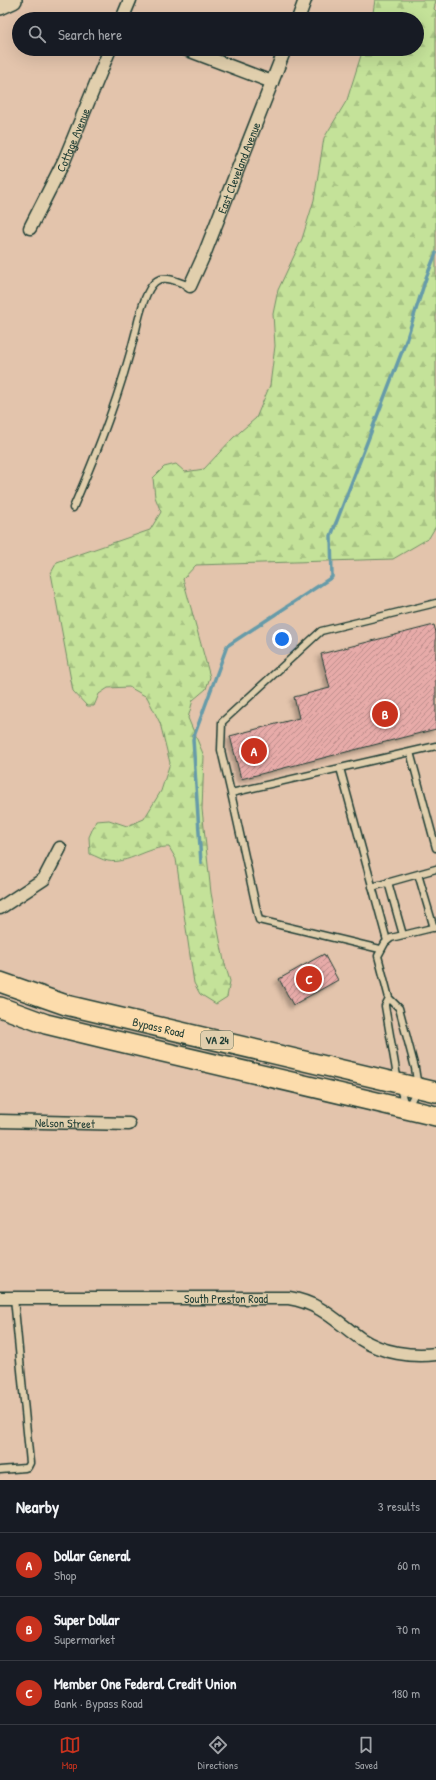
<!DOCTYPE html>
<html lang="en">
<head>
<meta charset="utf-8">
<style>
  body { margin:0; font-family:"Patrick Hand",sans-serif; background:#20242c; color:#f1f3f6 }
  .you { position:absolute; left:282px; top:639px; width:14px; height:14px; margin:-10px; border:3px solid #fff; border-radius:50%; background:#1a73e8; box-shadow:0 0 0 6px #1a73e833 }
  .badge { display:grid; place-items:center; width:26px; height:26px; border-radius:50%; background:#c8321e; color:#fff; font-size:13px; font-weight:700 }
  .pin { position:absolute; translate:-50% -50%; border:2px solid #fff; box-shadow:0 1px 4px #0006 }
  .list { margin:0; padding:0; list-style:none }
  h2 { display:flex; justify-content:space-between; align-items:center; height:52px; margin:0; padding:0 16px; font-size:17px }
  h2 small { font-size:13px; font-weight:400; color:#9ea1a6 }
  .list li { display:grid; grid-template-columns:26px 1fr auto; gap:12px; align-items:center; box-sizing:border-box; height:64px; padding:0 16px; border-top:1px solid #363941 }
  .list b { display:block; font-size:15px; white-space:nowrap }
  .list p { margin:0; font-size:13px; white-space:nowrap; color:#9ea1a6 }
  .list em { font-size:13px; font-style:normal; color:#9ea1a6 }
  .icon { flex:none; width:22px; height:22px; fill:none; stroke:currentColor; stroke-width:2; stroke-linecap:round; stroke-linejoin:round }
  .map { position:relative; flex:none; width:436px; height:1480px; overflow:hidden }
  .search { position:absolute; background:#171b24; box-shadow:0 4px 16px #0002; left:12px; right:12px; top:12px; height:44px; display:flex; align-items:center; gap:10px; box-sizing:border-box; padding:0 14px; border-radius:22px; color:#9ea1a6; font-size:15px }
  .sheet { height:244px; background:#171b24 }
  nav { display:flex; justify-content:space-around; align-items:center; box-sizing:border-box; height:56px; border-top:1px solid #363941; background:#171b24; font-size:11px; color:#9ea1a6 }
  nav a { display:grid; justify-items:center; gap:2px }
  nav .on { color:#c8321e }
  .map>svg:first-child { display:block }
</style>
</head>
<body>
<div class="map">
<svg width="436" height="1480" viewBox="0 0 436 1480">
  <defs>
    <pattern id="forest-firs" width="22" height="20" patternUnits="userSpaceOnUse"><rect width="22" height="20" fill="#c4e299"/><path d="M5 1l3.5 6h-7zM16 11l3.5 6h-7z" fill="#a8c384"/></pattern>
    <pattern id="building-hatch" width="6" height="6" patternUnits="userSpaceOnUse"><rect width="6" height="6" fill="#e7aba9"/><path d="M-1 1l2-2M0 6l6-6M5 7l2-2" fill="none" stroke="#bb8c8a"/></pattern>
    <filter id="shadow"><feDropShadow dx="-3.5" dy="3.5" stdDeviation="2" flood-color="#0004"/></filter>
  </defs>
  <rect width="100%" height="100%" fill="#e3c4ac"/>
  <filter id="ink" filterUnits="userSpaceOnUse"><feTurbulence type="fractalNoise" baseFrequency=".025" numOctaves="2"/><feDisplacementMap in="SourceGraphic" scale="8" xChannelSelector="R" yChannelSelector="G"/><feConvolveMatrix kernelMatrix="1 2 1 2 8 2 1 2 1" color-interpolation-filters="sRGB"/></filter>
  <g filter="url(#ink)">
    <path fill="url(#forest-firs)" stroke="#729066" d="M375,0H436L434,9L436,11V526L429,538L393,559L196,565L183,579L210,677L206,689L193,700L188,718L204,756L202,809L211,893L224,961L230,981L227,997L216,1004L200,994L194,983L176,859L169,847C149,846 127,865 108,861C102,860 96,856 90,854L89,837L96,821L109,820L127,826L144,819L161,791L170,763L160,723L147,697L129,687L108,688L99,694L94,706H87L73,691L51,573L57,562L150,530L161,512L155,497L153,478L164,467L176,464L185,472L204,469L233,438L256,418L270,385L275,346L273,314L278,290L302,239L314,200L324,138L347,100L363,49H417V19H372Z"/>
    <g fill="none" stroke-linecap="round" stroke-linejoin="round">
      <path stroke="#669ba9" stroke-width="3.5" d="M201,863L193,739L227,646L332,577L331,536L406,341L426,278L436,253"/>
    </g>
    <path fill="url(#building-hatch)" stroke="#1f3d34" filter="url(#shadow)" d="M434,625L436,632V729L241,779L230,736L299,718L294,697L330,688L321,654Z
      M324,954L338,980L293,1005L279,979Z"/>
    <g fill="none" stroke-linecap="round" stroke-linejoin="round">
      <g stroke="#1f3d34" stroke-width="9">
        <path id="lane" d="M73,508C98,450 121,392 136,330C139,316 145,291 155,282C164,274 180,283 190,286
          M410,752L436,848
          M340,768L387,941
          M231,793L221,750L222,722L321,631L436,603
          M418,874L434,928
          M388,882L403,935
          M372,887L436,869
          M380,949L259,920L231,793L436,746
          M389,998L385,1006L398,1082L405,1105
          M408,1107L418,1087L415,1068L399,1008L389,998L378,956L385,943L391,938L436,927
          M0,1470L25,1468L28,1467L30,1463L14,1298"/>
      </g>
      <g stroke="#1f3d34" stroke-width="15">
        <g id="street">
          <path d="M122,19L130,0"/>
          <path d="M298,19L305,0"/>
          <path d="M185,49L272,82"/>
          <path id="s1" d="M30,228L64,161L110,49"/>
          <path id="s2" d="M190,286L204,255L285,49"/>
          <path d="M0,908L44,879L60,848"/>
          <path id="s3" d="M0,1121L129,1124"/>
          <path id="s4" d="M0,1298H289C321,1303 337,1322 361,1339C382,1353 412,1357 436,1354"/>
        </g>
      </g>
      <g stroke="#1f3d34" stroke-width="20">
        <path id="secondary" d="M0,6L13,0"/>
      </g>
      <g stroke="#1f3d34" stroke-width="22">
        <g id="primary">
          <path id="s5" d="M0,982L66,1005L436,1092"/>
          <path d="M0,1007L46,1024L108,1039L436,1116"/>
        </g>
      </g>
      <use href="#lane" stroke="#e1cfad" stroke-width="6"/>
      <use href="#street" stroke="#e1cfad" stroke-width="12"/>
      <use href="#secondary" stroke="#e1cfad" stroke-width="17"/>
      <use href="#primary" stroke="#fcdcac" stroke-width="19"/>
    </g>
  </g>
  <g text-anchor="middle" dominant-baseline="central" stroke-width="3" stroke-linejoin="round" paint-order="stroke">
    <rect fill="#e1cfad" stroke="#596958" stroke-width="1" x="201" y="1031" width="32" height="18" rx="3"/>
    <g font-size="11" font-weight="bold" fill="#1f3d34">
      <text x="217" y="1040">VA 24</text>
    </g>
    <g font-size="12" fill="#1f3d34" stroke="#e1cfad">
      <text stroke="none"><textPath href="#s1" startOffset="98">Cottage Avenue</textPath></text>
      <text stroke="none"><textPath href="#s2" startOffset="128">East Cleveland Avenue</textPath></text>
      <text stroke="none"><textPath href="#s5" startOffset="165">Bypass Road</textPath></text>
      <text stroke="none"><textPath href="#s3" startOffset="65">Nelson Street</textPath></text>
      <text stroke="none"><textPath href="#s4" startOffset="226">South Preston Road</textPath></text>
    </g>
  </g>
</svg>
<div class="you"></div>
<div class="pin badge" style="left:254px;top:751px">A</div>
<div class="pin badge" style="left:385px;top:714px">B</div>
<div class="pin badge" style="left:309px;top:979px">C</div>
<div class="search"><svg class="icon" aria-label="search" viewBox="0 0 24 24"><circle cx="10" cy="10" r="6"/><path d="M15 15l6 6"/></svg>Search here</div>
</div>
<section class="sheet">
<h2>Nearby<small>3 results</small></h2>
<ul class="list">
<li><span class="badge">A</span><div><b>Dollar General</b><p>Shop</p></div><em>60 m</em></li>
<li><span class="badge">B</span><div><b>Super Dollar</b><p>Supermarket</p></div><em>70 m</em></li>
<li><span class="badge">C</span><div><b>Member One Federal Credit Union</b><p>Bank · Bypass Road</p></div><em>180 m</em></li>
</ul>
</section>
<nav>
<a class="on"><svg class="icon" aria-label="map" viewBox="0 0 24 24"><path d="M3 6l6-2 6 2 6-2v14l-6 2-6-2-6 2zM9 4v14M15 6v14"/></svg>Map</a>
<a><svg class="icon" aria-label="directions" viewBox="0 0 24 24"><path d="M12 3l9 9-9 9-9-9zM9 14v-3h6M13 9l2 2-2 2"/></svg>Directions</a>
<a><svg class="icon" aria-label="saved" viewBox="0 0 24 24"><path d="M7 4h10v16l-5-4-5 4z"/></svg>Saved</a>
</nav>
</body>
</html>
